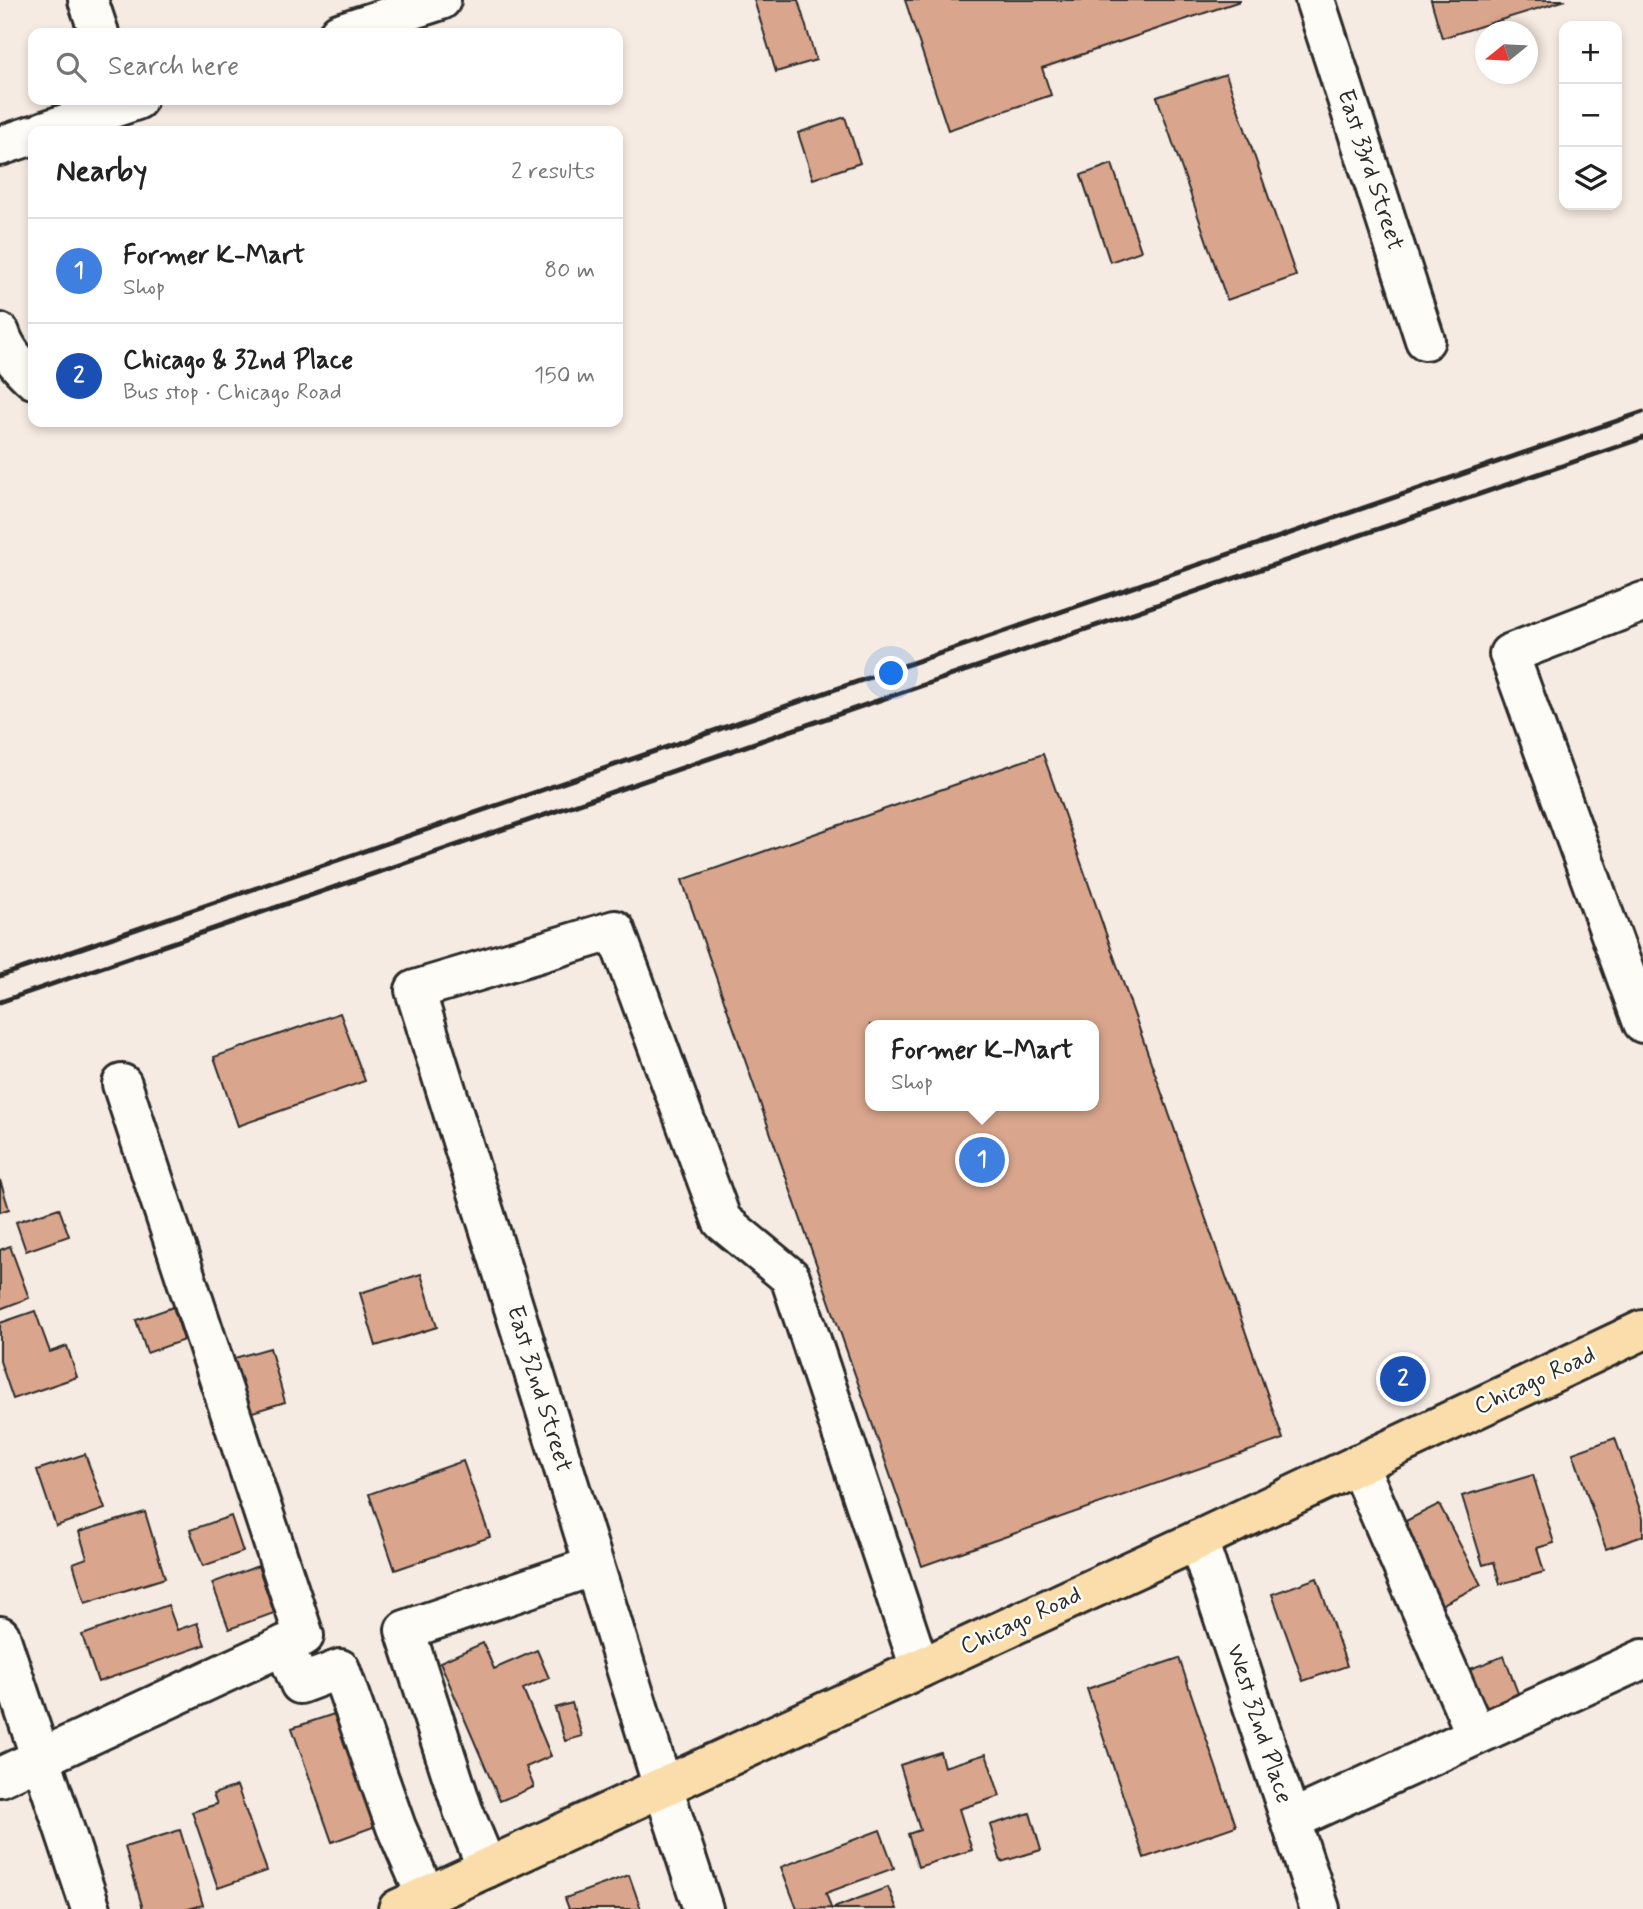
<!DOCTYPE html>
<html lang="en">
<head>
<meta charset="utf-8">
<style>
  body { margin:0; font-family:Mynerve,sans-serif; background:#f2f2f2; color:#222 }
  .controls { position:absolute; right:21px; top:21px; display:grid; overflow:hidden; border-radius:14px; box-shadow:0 4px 10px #0003 }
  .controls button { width:63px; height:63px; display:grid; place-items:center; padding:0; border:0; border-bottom:2px solid #e0e0e0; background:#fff; color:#222; font:35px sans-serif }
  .compass { position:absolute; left:1475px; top:21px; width:63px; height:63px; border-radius:50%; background:#fff; box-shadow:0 4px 10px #0003; rotate:252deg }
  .you { position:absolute; left:892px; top:674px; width:24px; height:24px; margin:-18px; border:5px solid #fff; border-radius:50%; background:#1a73e8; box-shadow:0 0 0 10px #1a73e833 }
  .badge { display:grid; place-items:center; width:46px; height:46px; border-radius:50%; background:#c8321e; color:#fff; font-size:23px; font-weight:700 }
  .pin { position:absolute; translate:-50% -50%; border:4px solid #fff; box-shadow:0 2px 7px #0006 }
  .popup { position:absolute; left:865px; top:1020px; width:234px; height:91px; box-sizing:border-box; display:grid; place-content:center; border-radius:14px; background:#fff; filter:drop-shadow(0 2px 5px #0005); font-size:23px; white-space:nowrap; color:#767676 }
  .popup b { font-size:26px; color:#222 }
  .popup::after { content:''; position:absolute; left:50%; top:100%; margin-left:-14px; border:14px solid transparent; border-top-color:#fff }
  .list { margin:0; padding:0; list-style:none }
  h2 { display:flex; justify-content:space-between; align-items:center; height:91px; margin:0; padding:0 28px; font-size:30px }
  h2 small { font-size:23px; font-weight:400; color:#767676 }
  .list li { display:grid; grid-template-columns:46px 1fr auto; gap:21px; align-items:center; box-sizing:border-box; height:105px; padding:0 28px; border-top:2px solid #e0e0e0 }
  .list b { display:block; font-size:26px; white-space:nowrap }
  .list p { margin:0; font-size:23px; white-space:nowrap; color:#767676 }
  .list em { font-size:23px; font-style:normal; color:#767676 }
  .icon { flex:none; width:38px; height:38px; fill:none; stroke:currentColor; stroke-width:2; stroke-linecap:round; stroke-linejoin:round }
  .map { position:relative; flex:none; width:1643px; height:1909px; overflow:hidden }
  .search { position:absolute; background:#fff; box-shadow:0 4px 10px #0003; left:28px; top:28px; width:595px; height:77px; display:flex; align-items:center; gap:18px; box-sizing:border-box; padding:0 24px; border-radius:14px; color:#767676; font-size:26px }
  .panel { position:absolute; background:#fff; box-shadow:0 4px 10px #0003; left:28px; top:126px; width:595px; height:301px; border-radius:14px }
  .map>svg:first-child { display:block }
</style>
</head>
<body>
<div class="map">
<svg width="1643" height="1909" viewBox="0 0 1643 1909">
  <rect width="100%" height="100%" fill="#f6ebe2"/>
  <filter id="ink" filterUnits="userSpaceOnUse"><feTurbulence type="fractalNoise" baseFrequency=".0143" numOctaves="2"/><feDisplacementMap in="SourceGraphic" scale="14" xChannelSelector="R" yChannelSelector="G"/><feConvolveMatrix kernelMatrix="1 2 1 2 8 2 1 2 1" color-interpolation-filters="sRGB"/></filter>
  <g filter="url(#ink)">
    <path fill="#d9a68d" stroke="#2b2b2b" stroke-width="2" fill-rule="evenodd" d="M754,0H798L816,60L776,72Z
      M905,0H1240V1L1042,68L1051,95L948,130Z
      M1431,0H1566L1442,38Z
      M1226,74L1296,276L1227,300L1157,97Z
      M845,117L860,163L813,179L798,133Z
      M1112,164L1141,251L1110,262L1081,175Z
      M1043,754L1283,1439L922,1566L682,880ZM870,1025H1094V1106H870Z
      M340,1013L365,1081L238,1126L214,1057Z
      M0,1180L9,1209L0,1212Z
      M59,1208L69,1236L26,1251L16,1222Z
      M10,1246L29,1298L0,1309V1250Z
      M421,1274L437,1327L376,1346L360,1293Z
      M173,1307L184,1340L147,1353L136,1320Z
      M35,1311L50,1352L67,1346L77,1377L13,1399L0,1361V1323Z
      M270,1348L285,1402L246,1414L231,1359Z
      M1615,1438L1643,1518V1536L1606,1549L1573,1453Z
      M85,1454L105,1509L56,1526L37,1470Z
      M463,1461L490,1537L395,1570L369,1494Z
      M1533,1475L1554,1543L1537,1548L1544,1572L1500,1584L1494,1562L1483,1565L1462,1496Z
      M1439,1504L1481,1585L1439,1606L1398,1525Z
      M145,1512L165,1578L85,1603L73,1563L87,1558L79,1532Z
      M231,1516L243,1552L203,1566L190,1530Z
      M258,1566L274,1613L229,1629L212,1583Z
      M1317,1578L1347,1666L1303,1681L1272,1594Z
      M168,1605L177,1630L197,1623L205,1645L98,1682L82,1635Z
      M483,1643L494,1669L537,1650L549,1678L523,1689L551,1756L526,1767L534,1787L500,1801L440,1662Z
      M1504,1656L1519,1696L1485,1709L1470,1669Z
      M1179,1658L1236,1826L1144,1858L1087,1689Z
      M572,1703L582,1736L565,1741L555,1708Z
      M337,1713L376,1826L332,1842L292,1728Z
      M940,1752L944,1767L986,1754L1000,1796L959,1809L972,1850L918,1867L908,1834L920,1830L900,1765Z
      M237,1786L267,1871L218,1888L192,1812L217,1804L213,1794Z
      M1030,1813L1041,1850L1001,1862L990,1825Z
      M180,1830L203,1905L188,1909H143L125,1847Z
      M880,1830L894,1868L826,1893L831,1908L797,1909L781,1867Z
      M629,1875L641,1909H569L565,1898Z
      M888,1887L897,1909H831Z"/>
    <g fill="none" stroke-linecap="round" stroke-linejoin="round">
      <g stroke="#2b2b2b" stroke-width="44">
        <path id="minor" d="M88,0L99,33
          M1315,0L1425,340
          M339,33L441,0
          M44,131L137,100
          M0,146L33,135
          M0,333C6,352 19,366 33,379
          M1643,602L1509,654L1643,1023
          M1358,1464L1476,1735
          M1198,1540L1320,1909
          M0,1636L91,1909
          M284,1645L300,1684L340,1669L396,1827L426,1896
          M0,1777L304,1636L122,1084
          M1291,1820L1643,1659
          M487,1868L463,1810L405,1630L594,1566
          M703,1909L663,1787L415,990L615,930L722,1221L790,1277L920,1668"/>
      </g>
      <g stroke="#2b2b2b" stroke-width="44">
        <path id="major" d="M398,1909L1198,1540L1643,1330"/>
      </g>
      <use href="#minor" stroke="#fdfcf7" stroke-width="38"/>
      <use href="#major" stroke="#fbddab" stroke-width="38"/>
      <path stroke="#2b2b2b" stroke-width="5" d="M0,976L1643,412
        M0,1002L1643,438"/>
    </g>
  </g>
  <g text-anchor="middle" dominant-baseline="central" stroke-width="5" stroke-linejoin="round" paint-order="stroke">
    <g font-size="24" fill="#2b2b2b" stroke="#fdfcf7">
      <text transform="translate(1370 170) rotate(72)">East 33rd Street</text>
      <text transform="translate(1535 1381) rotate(-25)">Chicago Road</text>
      <text transform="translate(539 1389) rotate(73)">East 32nd Street</text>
      <text transform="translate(1021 1621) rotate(-25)">Chicago Road</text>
      <text transform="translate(1259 1724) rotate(72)">West 32nd Place</text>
    </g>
  </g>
</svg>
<div class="controls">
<button>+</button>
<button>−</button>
<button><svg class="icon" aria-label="layers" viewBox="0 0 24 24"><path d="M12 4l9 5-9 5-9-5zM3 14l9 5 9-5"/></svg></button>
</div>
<svg class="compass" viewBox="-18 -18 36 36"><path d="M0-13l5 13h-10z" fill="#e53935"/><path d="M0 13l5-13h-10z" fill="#767676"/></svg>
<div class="you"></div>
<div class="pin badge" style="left:982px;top:1160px;background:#3f7fe0">1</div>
<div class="popup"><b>Former K-Mart</b>Shop</div>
<div class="pin badge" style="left:1403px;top:1379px;background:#1a4fb4">2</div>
<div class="search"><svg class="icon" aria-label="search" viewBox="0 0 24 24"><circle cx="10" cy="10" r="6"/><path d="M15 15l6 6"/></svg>Search here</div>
<section class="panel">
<h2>Nearby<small>2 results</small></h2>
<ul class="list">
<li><span class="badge" style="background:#3f7fe0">1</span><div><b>Former K-Mart</b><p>Shop</p></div><em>80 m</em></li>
<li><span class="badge" style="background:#1a4fb4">2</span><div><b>Chicago &amp; 32nd Place</b><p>Bus stop · Chicago Road</p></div><em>150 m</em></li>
</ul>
</section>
</div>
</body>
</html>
